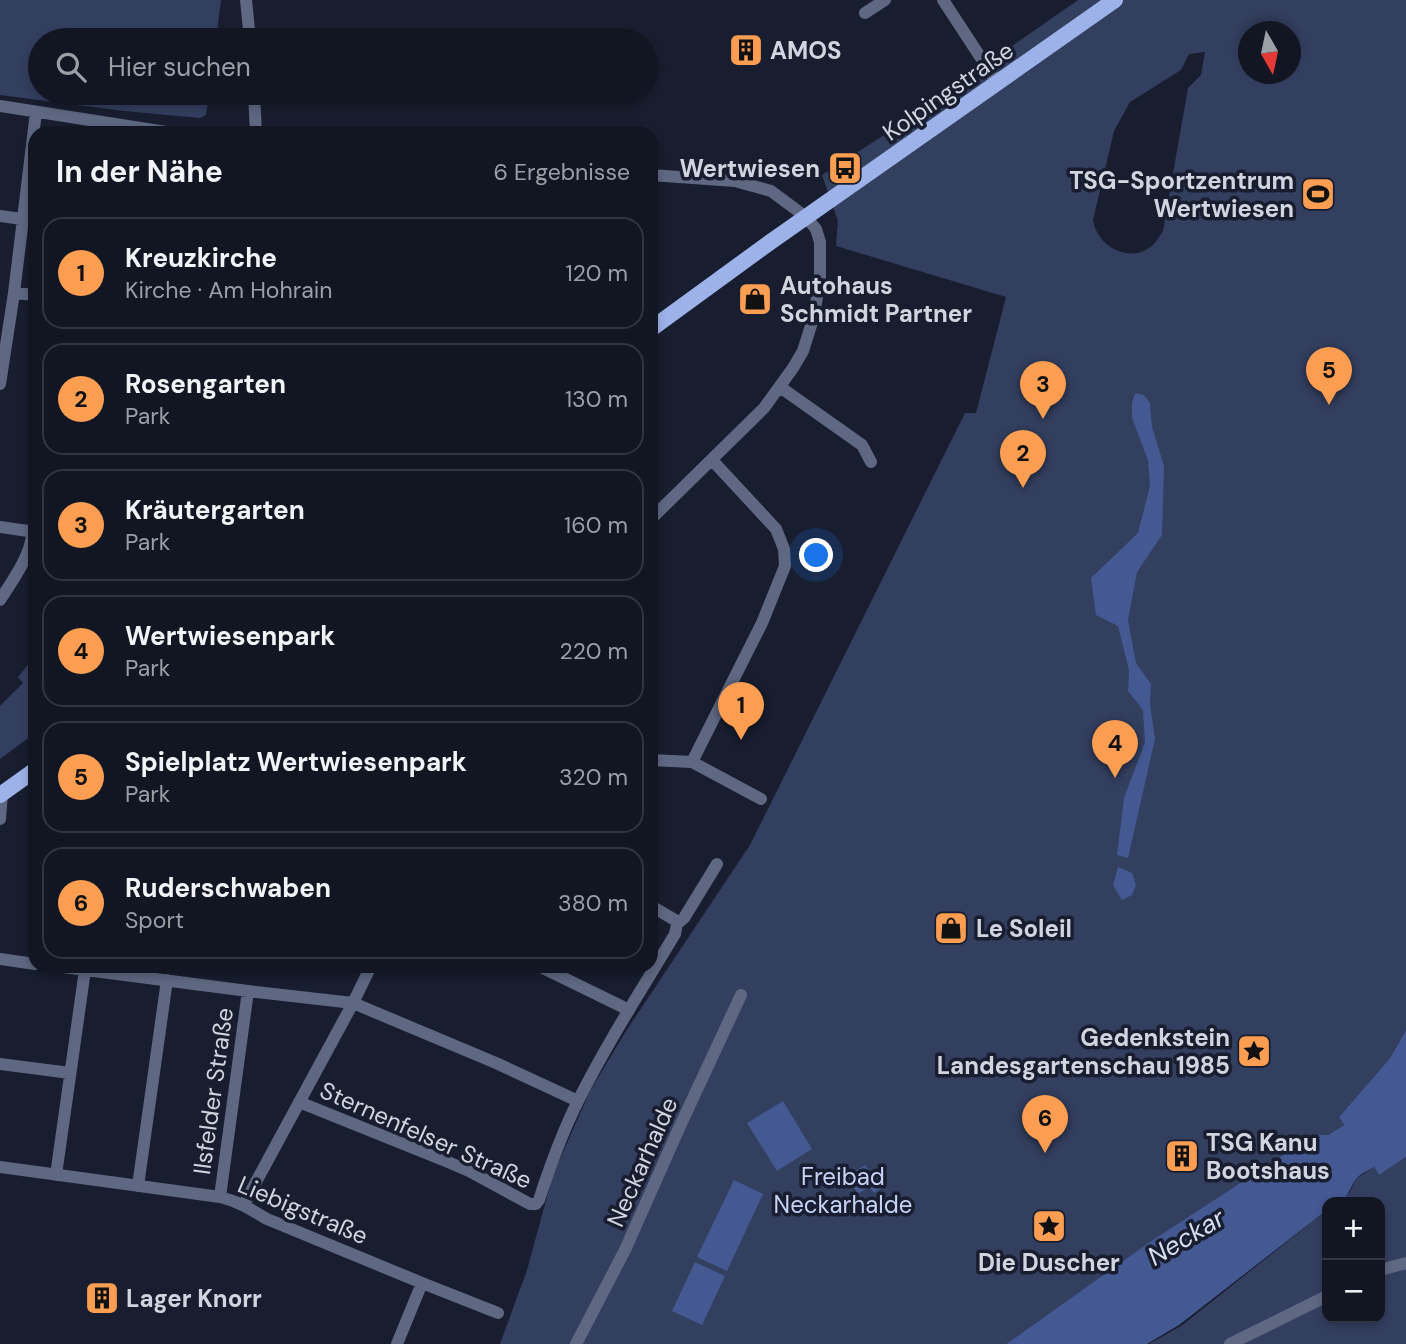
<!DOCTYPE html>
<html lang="de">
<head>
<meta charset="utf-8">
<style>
  body { margin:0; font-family:"DM Sans",sans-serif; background:#1f2330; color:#f1f3f6 }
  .controls { position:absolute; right:21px; bottom:21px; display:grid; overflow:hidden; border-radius:14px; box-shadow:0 4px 10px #0003 }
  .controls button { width:63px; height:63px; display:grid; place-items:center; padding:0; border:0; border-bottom:2px solid #313541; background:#121623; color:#f1f3f6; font:35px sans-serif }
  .compass { position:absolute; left:1238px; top:21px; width:63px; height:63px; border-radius:50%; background:#121623; box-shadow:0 4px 10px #0003; rotate:171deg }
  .you { position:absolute; left:817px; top:556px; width:24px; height:24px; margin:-18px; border:5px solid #fff; border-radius:50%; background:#1a73e8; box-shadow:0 0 0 10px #1a73e833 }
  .badge { display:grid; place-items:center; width:46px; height:46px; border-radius:50%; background:#fb9e51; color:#111; font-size:23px; font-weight:700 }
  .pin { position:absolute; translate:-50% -58px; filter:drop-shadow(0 2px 4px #0008) }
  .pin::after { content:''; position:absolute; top:37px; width:24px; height:21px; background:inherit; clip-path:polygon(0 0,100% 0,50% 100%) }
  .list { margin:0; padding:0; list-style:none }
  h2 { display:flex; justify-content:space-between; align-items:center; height:91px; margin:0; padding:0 28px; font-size:30px }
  h2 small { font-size:23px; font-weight:400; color:#9c9fa6 }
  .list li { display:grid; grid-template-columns:46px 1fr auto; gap:21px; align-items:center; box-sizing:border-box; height:112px; margin:0 14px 14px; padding:0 14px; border:2px solid #313541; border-radius:21px }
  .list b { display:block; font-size:26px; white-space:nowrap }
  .list p { margin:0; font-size:23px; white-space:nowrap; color:#9c9fa6 }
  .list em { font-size:23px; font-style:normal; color:#9c9fa6 }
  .icon { flex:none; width:38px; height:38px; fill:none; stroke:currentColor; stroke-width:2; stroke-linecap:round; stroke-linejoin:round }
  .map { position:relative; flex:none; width:1406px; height:1344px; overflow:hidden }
  .search { position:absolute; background:#121623; box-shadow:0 4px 10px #0003; left:28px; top:28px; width:630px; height:77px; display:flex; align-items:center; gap:18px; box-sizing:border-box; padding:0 24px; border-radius:38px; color:#9c9fa6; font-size:26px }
  .panel { position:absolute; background:#121623; box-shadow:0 4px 10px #0003; left:28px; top:126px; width:630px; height:847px; border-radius:21px }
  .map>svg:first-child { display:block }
</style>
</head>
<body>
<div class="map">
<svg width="1406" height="1344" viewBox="0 0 1406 1344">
  <rect width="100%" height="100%" fill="#181e2f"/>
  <path fill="#333f5f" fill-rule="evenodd" d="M0,0H221L216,40H40V93H209L206,115L200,118L124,111L0,95Z
    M1078,0H1406V1030L1390,1058L1339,1117L1344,1125L1328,1135H1314L1151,1241L1006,1344H500L527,1270L553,1175L590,1091L626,1031L750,845L965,413H976L1006,297L836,246L838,221L822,175L940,99L992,60ZM1248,32H1290V74H1248ZM1205,52L1201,75L1188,88L1163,231C1160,235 1157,241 1153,245C1131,265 1097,247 1093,220L1114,131L1130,102L1181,70L1189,54Z
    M35,656V733L0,759V706L23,683L18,677Z
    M1406,1157V1344H1149L1181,1326L1327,1210V1318H1380V1202H1338L1349,1193L1357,1178L1374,1167L1379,1175Z"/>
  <path fill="#445892" d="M1135,393L1144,395L1150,403L1152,427L1164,466L1162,535L1137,572L1128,620L1136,663L1151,684L1150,704L1155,739L1128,858L1117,855L1124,798L1145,742L1143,710L1128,691L1129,670L1118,626L1096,615L1091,578L1138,533L1150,486L1148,460L1132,418V403Z
    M1118,867L1132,873L1136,885L1132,895L1122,900L1113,885Z
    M1406,1030V1157L1379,1175L1374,1167C1369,1170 1362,1173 1358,1177C1346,1190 1352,1202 1327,1202V1210L1179,1325L1147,1344H1006L1151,1241L1314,1135H1328L1344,1125L1339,1117L1390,1058Z
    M783,1101L812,1149L777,1171L747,1123Z
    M865,1165L873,1177L879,1173L886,1186L874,1193L869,1187L858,1194L847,1176Z
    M734,1180L763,1194L727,1271L697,1257Z
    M695,1262L725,1276L702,1325L672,1311Z"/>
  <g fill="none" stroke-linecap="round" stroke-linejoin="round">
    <path stroke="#5e6882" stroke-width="12" d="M246,0L250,40
      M943,0L998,84
      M865,13L885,0
      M254,93L256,133
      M0,106L166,132L191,133
      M651,175L735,181L771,191L806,217L816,229L820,242V278L814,316L803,351L793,368L764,408L651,519
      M0,216L22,219
      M14,293L35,295
      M0,384L14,293L36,112
      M780,387L862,445L871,462
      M0,527L35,532
      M0,600C11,583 32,554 32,533
      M651,760L692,762L761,799
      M692,762L762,623L785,566L784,549L776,529L712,460
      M0,819L2,793
      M651,906L675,920L677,924
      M0,959L35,964
      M55,966L248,991L353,1003L496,1063L578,1101
      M539,966L629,1010
      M0,1064L70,1073
      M299,1102L448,1162L469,1171L530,1204H536L539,1200C550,1166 562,1133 578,1101C607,1043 642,989 675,934L677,924L684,918L717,864
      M0,1167L220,1197C240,1202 250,1209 267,1219L422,1283L498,1313
      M56,1175L85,970
      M138,1186L167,980
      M220,1197L248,991
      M244,1204L353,1003L371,966
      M1380,1270L1406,1263
      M397,1344L422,1283
      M576,1344L625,1250L680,1126L741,995
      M1230,1344L1327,1296"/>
    <path stroke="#9db2e9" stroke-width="16" d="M651,329L769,243L1115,0
      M0,795L35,770"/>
  </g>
  <defs>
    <g id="building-square" transform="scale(1.75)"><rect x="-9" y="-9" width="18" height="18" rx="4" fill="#fb9e51" stroke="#181e2f"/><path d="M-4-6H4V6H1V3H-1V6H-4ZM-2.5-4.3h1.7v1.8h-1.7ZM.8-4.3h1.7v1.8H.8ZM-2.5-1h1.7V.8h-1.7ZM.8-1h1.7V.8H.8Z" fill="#111"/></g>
    <g id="bus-square" transform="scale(1.75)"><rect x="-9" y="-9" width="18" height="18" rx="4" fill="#fb9e51" stroke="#181e2f"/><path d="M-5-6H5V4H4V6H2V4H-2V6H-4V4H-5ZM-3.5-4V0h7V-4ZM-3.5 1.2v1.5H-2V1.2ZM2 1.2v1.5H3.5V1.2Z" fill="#111"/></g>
    <g id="stadium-square" transform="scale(1.75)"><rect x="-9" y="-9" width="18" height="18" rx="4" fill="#fb9e51" stroke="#181e2f"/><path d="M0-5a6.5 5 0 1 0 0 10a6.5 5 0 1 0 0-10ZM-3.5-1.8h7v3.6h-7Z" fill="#111"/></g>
    <g id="shop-square" transform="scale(1.75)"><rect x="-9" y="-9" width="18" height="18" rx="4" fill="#fb9e51" stroke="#181e2f"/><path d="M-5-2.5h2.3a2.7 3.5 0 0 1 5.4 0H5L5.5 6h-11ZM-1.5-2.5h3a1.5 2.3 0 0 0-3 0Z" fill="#111"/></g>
    <g id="sight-square" transform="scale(1.75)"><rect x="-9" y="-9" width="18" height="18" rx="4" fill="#fb9e51" stroke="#181e2f"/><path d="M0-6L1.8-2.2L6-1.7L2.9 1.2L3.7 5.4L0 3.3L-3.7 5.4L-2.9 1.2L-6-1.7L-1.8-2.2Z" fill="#111"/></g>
  </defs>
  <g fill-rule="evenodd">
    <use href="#building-square" x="746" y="50"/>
    <use href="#bus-square" x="845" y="168"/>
    <use href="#stadium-square" x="1318" y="194"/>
    <use href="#shop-square" x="755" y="299"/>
    <use href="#shop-square" x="951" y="928"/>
    <use href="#sight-square" x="1254" y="1051"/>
    <use href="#building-square" x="1182" y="1156"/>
    <use href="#sight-square" x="1049" y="1226"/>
    <use href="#building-square" x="102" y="1298"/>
  </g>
  <g text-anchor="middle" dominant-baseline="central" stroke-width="7" stroke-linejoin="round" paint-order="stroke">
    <g font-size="24" font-weight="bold" fill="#d0d5e0" stroke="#181e2f" text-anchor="start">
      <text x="770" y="50">AMOS</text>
      <text x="820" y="168" text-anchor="end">Wertwiesen</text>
      <text x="1294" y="180" text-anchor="end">TSG-Sportzentrum<tspan x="1294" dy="28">Wertwiesen</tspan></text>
      <text x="780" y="285">Autohaus<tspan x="780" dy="28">Schmidt Partner</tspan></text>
      <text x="976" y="928">Le Soleil</text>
      <text x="1230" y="1037" text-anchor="end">Gedenkstein<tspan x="1230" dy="28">Landesgartenschau 1985</tspan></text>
      <text x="1206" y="1142">TSG Kanu<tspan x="1206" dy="28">Bootshaus</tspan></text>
      <text x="1049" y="1262" text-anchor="middle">Die Duscher</text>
      <text x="126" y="1298">Lager Knorr</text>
    </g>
    <g font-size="24" fill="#d0d5e0" stroke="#181e2f">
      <text transform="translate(948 91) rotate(-35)">Kolpingstraße</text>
      <text transform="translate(213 1091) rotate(-82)">Ilsfelder Straße</text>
      <text transform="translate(426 1135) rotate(24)">Sternenfelser Straße</text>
      <text transform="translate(642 1162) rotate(-66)">Neckarhalde</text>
      <text transform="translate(303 1210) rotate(23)">Liebigstraße</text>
    </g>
    <g font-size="24" fill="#c5d3f6" stroke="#181e2f">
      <text x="843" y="1176">Freibad<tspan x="843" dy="28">Neckarhalde</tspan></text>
    </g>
    <g font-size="26" font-style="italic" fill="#d8dff1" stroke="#181e2f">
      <text transform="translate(1186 1237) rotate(-31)">Neckar</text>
    </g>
  </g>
</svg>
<div class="controls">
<button>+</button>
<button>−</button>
</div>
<svg class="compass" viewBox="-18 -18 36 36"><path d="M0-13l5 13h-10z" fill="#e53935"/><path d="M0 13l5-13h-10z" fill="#9c9fa6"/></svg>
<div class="you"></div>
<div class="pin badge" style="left:741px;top:740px">1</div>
<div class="pin badge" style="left:1023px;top:488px">2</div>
<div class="pin badge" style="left:1043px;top:419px">3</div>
<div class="pin badge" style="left:1115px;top:778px">4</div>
<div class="pin badge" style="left:1329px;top:405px">5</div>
<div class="pin badge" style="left:1045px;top:1153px">6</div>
<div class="search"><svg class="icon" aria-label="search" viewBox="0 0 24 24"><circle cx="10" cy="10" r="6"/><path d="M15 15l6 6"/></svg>Hier suchen</div>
<section class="panel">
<h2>In der Nähe<small>6 Ergebnisse</small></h2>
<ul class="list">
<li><span class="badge">1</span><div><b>Kreuzkirche</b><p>Kirche · Am Hohrain</p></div><em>120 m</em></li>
<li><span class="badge">2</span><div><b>Rosengarten</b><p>Park</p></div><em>130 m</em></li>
<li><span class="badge">3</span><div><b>Kräutergarten</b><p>Park</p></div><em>160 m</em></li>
<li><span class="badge">4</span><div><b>Wertwiesenpark</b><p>Park</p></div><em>220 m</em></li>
<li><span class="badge">5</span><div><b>Spielplatz Wertwiesenpark</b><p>Park</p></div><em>320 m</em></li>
<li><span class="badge">6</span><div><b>Ruderschwaben</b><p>Sport</p></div><em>380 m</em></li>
</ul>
</section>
</div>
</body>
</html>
